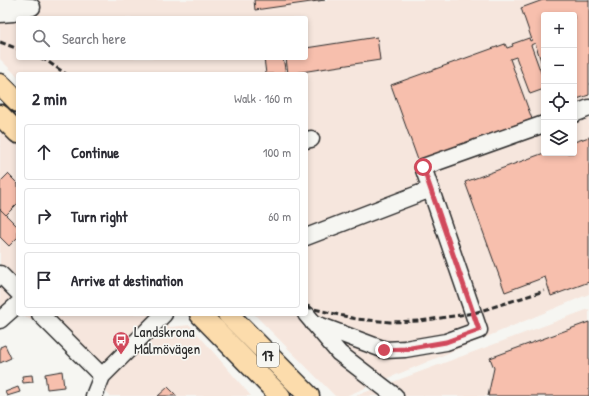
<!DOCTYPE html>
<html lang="en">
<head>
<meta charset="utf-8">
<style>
  body { margin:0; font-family:"Patrick Hand",sans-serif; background:#f2f2f3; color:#2b2b33 }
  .controls { position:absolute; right:12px; top:12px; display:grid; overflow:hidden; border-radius:4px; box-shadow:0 2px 6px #0003 }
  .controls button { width:36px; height:36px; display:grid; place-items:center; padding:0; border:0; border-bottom:1px solid #e1e1e2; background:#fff; color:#2b2b33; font:20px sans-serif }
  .stop { position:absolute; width:12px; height:12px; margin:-9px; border:3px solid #d1495b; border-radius:50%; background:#fff }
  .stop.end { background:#d1495b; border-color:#fff; box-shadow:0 1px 4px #0008 }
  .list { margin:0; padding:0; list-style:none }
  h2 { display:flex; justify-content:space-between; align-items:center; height:52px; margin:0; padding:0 16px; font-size:17px }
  h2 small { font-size:13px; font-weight:400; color:#7c7c81 }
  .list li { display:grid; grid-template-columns:26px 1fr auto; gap:12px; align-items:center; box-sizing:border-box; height:56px; margin:0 8px 8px; padding:0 8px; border:1px solid #e1e1e2; border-radius:4px }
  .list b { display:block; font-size:15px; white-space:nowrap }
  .list em { font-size:13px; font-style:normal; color:#7c7c81 }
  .icon { flex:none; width:22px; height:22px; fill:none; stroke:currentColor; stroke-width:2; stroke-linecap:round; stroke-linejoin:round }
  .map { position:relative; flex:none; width:589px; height:396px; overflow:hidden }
  .search { position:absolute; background:#fff; box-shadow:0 2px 6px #0003; left:16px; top:16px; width:292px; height:44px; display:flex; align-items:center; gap:10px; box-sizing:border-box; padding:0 14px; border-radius:4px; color:#7c7c81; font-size:15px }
  .panel { position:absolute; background:#fff; box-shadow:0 2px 6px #0003; left:16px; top:72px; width:292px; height:244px; border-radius:4px }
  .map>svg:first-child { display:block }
</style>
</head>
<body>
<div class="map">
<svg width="589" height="396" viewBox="0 0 589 396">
  <rect width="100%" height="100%" fill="#f6f6f2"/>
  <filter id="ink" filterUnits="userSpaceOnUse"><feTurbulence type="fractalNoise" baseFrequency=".025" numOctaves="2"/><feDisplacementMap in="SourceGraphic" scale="8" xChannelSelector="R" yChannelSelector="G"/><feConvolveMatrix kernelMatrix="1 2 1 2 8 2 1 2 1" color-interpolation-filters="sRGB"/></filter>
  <g filter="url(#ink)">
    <path fill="#f6e6dd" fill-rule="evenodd" d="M0,0H589V294L346,396H335L254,314H306V74H18V77L0,59ZM544,15H574V153H544ZM18,18H306V58H18Z
      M0,126L18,144V314L0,311Z
      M589,309V396H355Z
      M18,314H159L170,327L190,325L251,396H110L38,323Z"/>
    <path fill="#f7bfad" stroke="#2b2b2b" d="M254,0H325L255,10Z
      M543,0H589V95L574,100V15H544V70L535,43L531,45L544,81V89L530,94L516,57L510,59L532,119L418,160L391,85L505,44L507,48L513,46L512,44L529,38L530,41L532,40L521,8Z
      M377,37L380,60L288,74L286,58H306V48Z
      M264,58H283L286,74H266Z
      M589,137V282L551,296L545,277L505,292L465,182L544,153H574V142Z
      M8,174L18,184V203L6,215L0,209V182Z
      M0,209L18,227V237L9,246L0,237Z
      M589,322V396H488L494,368L490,358Z
      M5,345L11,358L0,363V347Z
      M62,371L64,387L47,389L45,374Z
      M32,375L33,382L23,383L22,376Z
      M18,387L20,392L7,396L5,392Z
      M168,387L177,396H158Z"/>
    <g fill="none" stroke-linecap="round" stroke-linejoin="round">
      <g stroke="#2b2b2b" stroke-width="19">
        <path id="minor" d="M0,4L32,7L13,13L0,14
          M574,114L589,108
          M306,140L311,139
          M306,237L431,189
          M0,274L18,292
          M40,314L102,376
          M306,314L339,353L395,396
          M0,320L18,304
          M313,323L385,350L405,349L446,342L479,330L423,167L544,124
          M94,396L102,376L164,314"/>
      </g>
      <g stroke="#2b2b2b" stroke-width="23">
        <path id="major" d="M0,84L18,102
          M0,115L18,133
          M200,314L280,396
          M228,314L309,396"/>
      </g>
      <use href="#minor" stroke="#f6f6f2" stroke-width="16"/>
      <use href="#major" stroke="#fcdcac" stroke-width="20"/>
      <path stroke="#2b2b2b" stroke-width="3" stroke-dasharray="6 3" stroke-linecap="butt" d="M0,42L18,49
        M41,58L47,61L66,74
        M306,307L356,319L390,322L420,321L474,313L544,291"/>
    </g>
  </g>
  <g fill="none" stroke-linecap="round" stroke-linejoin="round" filter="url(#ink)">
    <path stroke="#d1495b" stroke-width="5" d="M384,350L405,349L446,342L479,330L423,167"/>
  </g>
  <defs>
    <g id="bus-pin" transform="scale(0.9)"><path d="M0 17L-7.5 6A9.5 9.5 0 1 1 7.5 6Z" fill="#d1495b" stroke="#f6f6f2"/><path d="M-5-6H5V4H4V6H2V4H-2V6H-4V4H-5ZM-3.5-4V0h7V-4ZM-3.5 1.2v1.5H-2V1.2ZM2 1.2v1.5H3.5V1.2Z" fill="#fff"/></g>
  </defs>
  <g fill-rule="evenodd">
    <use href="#bus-pin" x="121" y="340"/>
  </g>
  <g text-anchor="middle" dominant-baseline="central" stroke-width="3.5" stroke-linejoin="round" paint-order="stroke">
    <rect fill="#f6f6f2" stroke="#686867" stroke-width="1" x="257" y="343" width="22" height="24" rx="3"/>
    <g font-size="14" font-weight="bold" fill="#2b2b2b">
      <text x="268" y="355">17</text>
    </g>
    <g font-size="15" fill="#2b2b2b" stroke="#f6f6f2" text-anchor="start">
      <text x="134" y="331">Landskrona<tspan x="134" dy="17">Malmövägen</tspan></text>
    </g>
  </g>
</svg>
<div class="controls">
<button>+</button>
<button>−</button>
<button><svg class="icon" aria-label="locate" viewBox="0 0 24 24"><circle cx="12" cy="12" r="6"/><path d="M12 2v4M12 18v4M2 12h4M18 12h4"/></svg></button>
<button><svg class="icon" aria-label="layers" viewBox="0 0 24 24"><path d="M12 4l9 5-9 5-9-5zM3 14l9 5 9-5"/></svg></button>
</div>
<div class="stop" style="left:423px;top:167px"></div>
<div class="stop end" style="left:384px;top:350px"></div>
<div class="search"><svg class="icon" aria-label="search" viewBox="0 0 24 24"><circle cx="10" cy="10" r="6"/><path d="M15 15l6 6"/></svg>Search here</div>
<section class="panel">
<h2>2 min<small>Walk · 160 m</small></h2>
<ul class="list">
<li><svg class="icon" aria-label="ahead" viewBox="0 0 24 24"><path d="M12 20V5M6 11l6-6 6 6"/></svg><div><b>Continue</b></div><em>100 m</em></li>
<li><svg class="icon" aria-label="right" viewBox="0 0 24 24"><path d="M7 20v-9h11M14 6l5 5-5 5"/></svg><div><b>Turn right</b></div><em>60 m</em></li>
<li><svg class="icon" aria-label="arrive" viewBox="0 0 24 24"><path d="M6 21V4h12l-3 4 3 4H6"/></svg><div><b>Arrive at destination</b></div></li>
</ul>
</section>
</div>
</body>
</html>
